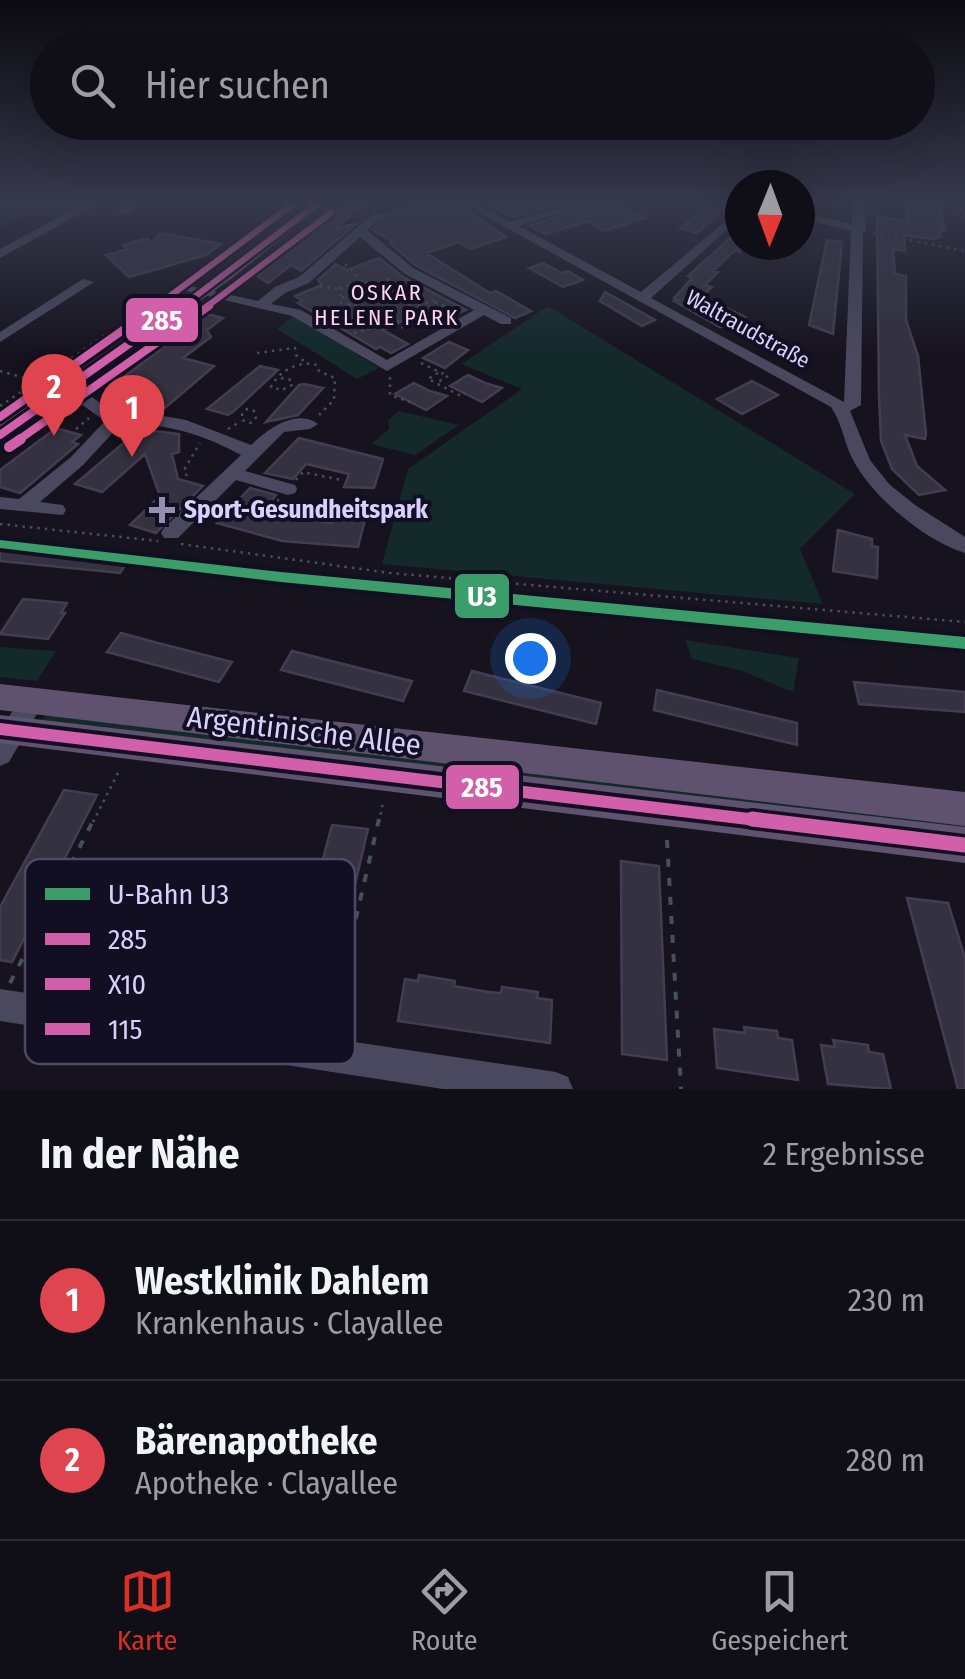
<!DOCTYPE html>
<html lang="de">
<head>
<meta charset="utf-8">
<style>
  body { margin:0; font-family:"Fira Sans Condensed",sans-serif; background:#1e1c23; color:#f1f3f6 }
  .compass { position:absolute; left:725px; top:170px; width:90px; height:90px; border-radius:50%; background:#100e16; box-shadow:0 10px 40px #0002; rotate:181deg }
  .you { position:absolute; left:530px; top:658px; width:35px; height:35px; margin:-25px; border:8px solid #fff; border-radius:50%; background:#1a73e8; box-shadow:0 0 0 15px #1a73e833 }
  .badge { display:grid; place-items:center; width:65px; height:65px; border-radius:50%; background:#d93025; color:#fff; font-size:32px; font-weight:700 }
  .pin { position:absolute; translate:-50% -82px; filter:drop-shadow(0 2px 5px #0008) }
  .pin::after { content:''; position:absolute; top:52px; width:35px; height:30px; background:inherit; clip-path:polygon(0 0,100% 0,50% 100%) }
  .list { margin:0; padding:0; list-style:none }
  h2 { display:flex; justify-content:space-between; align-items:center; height:130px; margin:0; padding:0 40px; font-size:42px }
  h2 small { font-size:32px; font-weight:400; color:#9c9ca1 }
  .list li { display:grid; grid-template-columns:65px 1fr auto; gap:30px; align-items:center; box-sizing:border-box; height:160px; padding:0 40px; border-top:2px solid #302e35 }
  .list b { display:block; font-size:38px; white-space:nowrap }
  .list p { margin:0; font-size:32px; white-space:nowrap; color:#9c9ca1 }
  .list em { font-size:32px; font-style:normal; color:#9c9ca1 }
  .icon { flex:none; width:55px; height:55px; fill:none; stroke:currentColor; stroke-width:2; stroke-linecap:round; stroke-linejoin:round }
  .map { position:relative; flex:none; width:965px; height:1089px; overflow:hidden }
  .search { position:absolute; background:#100e16; box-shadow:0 10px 40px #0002; left:30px; right:30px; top:30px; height:110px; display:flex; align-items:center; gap:25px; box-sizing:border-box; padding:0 35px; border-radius:55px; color:#9c9ca1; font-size:38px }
  .sheet { height:450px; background:#100e16 }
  nav { display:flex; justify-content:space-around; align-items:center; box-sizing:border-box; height:140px; border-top:2px solid #302e35; background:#100e16; font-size:28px; color:#9c9ca1 }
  nav a { display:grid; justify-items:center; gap:5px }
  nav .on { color:#d93025 }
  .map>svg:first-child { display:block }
</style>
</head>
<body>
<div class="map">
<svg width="965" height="1089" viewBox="0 0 965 1089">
  <rect width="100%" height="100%" fill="#16131e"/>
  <path fill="#13292a" d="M0,201H91L64,218L32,212L0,227Z
    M548,306L855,494L800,549L823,604L382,564L408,469L522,389L461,364Z
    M294,315L379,368L357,379L277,329Z
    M398,411L459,425L415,455L371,444L389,429L388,421Z
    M685,640L799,658L793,692L742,671L692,659Z
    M0,647L56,651L37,681L0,677Z
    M47,713L965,819V833L40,722Z"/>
  <path fill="#343140" stroke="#433d51" stroke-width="2.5" d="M351,201H368L334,229L357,223L301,271L291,265L268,283L257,276Z
    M429,201H454L506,237L470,249L459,242L426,253L490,293L496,291L531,311L515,318L415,265L390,243L393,242L373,230L387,214Z
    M482,201H565L513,217Z
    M713,201H733L697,233L680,228Z
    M904,201L939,202L945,231H940L941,236L934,239L904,235L905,251L893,249L895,274L906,276V320L918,356L926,434L925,439L905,435L917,466L945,490L919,495L892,469L881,441L879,396L877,217L909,221Z
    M600,203L601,207L614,203L645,218L604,231L588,221L546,234L530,226Z
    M740,229V252L735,250L713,271L718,272L705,285L712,287L702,296L745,317L720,327L674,301L678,300L674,298L692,278L688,276Z
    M160,233L221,244L206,255L129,277L106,255L128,249L123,245L141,240L148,239L152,243Z
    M827,240L842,242L833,334L809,325Z
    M379,258L403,277L466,310L445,319L421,312L383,330L408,344L391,353L380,347L376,349L298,303L303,301L295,296L322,285L318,280L336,264L347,270Z
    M543,263L562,273L568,271L583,280L563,287L529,268Z
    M605,292L634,308L655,320L642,326L600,301Z
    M207,314L223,318L207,330L211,337L183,358L214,366L165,408L139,402L145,397L109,388Z
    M449,342L468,350L445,368L423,358Z
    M260,366L278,370L234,411L228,415L207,409Z
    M468,375L485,383L502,388L482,402L450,386Z
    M752,381L778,395L742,414L717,399Z
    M414,383L430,391L447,396L426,410L395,394Z
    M304,384L323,388L298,415L266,422L299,385Z
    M56,428L81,435L72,442L78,444L20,493L0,487V470Z
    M140,429L179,434V452L172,454L178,479L203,486L156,533L130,525L160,496L145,454L102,492L75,484Z
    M299,438L383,459L374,488L344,487L349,474L306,464L293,479L265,473Z
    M250,488L276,495L264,511L332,523L336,514L366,516L358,547L282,541L217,523Z
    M838,530L872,539V546L878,547L877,578L833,571Z
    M0,547L78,554L129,559L120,573L0,561Z
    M23,599L67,603L61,613H65L48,639L0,634Z
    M121,633L154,642L232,662L219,682L107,652Z
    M292,651L375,672L412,681L403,701L281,670Z
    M472,671L601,703L596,724L464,691Z
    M854,682L965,692V712L859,704Z
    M657,690L797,723V745L654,710Z
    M64,790L97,795L12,962L0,960V907Z
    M332,825L368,829L326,1009L284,1003Z
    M621,861L659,866L667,1060L622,1054Z
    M907,898L948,903L965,958V1089H958Z
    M419,975L455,981L454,986L488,992L501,993L502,987L538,992L537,998L552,1000L550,1043L398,1021L405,979L418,981Z
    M744,1027L777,1031L778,1038L792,1040L798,1080L717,1068L714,1029L745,1033Z
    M833,1040L868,1045L869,1052L883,1054L891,1089L828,1084L821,1045L835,1047Z"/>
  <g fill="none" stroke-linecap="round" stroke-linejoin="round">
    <path stroke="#45505e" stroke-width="2.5" stroke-dasharray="2.5 5" stroke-linecap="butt" d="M958,201L965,220
      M21,210L13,209L26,207
      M20,212L43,216
      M0,219L37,201
      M873,233L965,251
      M345,264L363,281
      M189,279L289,208
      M358,282H369L387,301L408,303L419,322L406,329L363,306L341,303L340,288Z
      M373,285L393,278
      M320,286L343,290
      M342,298L351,294
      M435,302L444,306
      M411,308L436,300
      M330,318L351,304
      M127,320L170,291
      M354,333L399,321
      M257,353L295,348L296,355L304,361
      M421,363L448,376L436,383
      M0,371L32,380
      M53,371L108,333
      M438,373L428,379L461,396L465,393
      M390,377V395L410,402
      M281,378L291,380L292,385L282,390L271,387C279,371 298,360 317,365L319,371L335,378L334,400L319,415
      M109,399L122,394
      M0,406L33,384
      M242 416a7 7 0 1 1 14 0a7 7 0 1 1-14 0Z
      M76,429L89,418
      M228,429L241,421
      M187,476L184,470L200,443
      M296,480L303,472L341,480
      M277,500L307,512L330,513
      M0,524L158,541
      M181,544L390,573L965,622
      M93,822L119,771
      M379,822L383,803"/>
    <path stroke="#45505e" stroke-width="4" stroke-dasharray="8 11" stroke-linecap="butt" d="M667,840L681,1089
      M10,983L94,819
      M330,1030L379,819"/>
    <path fill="#4a485f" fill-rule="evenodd" d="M89,201H103L0,258V249Z
      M129,201H140L129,214H121L119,212Z
      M458,201H472L510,222L579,201H597L519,226L641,292L740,209V218L651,298L844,402L851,231L800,218V212L852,224L853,201H863L866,230L863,233L861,405L850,411L870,460L889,484L915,505L965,537V553C925,541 871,496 852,458C844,442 842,423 831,407Z
      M374,213L384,215L367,230L413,268L511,318V324H501L484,315L387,371L292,316L178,289L185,285L258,301L275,287L299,277ZM360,237L405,274L474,310L387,360L301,310L271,304L285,293L309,283Z
      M83,279L94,282L0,342V332Z
      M123,327L146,332L148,335L141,339L118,334L116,331Z
      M47,378L83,391L118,415L152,414L186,420L251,445C268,429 296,408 318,424L310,429L284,432L245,471L295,485L297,489L295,493L288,495L236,480L178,538H164L161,533L164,528L241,455C202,434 164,422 120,425L83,465L40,502L63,505L66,510L63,515L0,509V497L19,499L71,457L105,421L71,397L41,386L39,383Z
      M33,689L42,693L45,700L9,762L0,766V731L24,693Z
      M0,989L556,1072L568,1077L573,1089H443L0,1021Z"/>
    <path fill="#5e526f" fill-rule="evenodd" d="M313,201H328L231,279L0,442V425L219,273Z
      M0,684L965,792V826L0,710Z
      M0,715L965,827V863L0,743Z"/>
    <g stroke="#130f22" stroke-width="11">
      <path id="bus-1-far3" d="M180,308L321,201"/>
    </g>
    <g stroke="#130f22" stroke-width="14">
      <path id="bus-1-far2" d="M0,435L183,306"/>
    </g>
    <g stroke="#130f22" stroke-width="20">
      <path id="bus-1-far1" d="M0,729L773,822"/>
    </g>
    <g stroke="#130f22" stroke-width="22">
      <path id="bus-1" d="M752,819L965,845"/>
    </g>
    <g stroke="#130f22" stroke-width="11">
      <path id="bus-2-far2" d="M205,308L331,213"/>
    </g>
    <g stroke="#130f22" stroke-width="14">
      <path id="bus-2-far1" d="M17,441L209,306"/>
    </g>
    <g stroke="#130f22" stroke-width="18">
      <path id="bus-2" d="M9,447L21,439"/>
    </g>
    <g stroke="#130f22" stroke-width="11">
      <path id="bus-3-far1" d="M154,308L297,201"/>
    </g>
    <g stroke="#130f22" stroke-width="14">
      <path id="bus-3" d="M0,417L157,306"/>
    </g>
    <use href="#bus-1-far3" stroke="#d25fa9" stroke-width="6"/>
    <use href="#bus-1-far2" stroke="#d25fa9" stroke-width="8"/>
    <use href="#bus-1-far1" stroke="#d25fa9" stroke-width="12"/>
    <use href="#bus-1" stroke="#d25fa9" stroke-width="15"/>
    <use href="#bus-2-far2" stroke="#d25fa9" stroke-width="6"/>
    <use href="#bus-2-far1" stroke="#d25fa9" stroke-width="8"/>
    <use href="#bus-2" stroke="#d25fa9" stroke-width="10"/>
    <use href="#bus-3-far1" stroke="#d25fa9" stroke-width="6"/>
    <use href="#bus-3" stroke="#d25fa9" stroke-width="8"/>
    <g stroke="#130f22" stroke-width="8">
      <path id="metro-1" d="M0,540L281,572L965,637V649L281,582L0,548Z"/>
    </g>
    <use href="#metro-1" fill="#3b9d69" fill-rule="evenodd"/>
  </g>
  <linearGradient id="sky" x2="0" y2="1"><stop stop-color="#0c0a10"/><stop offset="0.57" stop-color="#36394c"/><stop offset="1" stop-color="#36394c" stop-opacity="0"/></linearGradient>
  <rect width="965" height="354" fill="url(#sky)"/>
  <path fill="#948eaf" stroke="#130f22" stroke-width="4" d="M157 495h10v10h10v10h-10v10h-10v-10h-10v-10h10z"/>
  <g text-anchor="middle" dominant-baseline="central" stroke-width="8" stroke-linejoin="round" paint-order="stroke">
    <g font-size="22" letter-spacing="2.5" fill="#fdd3ed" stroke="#130f22">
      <text x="387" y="292">OSKAR<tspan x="387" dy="25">HELENE PARK</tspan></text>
    </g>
    <g font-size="22" fill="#d8d1fd" stroke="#130f22">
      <text transform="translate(748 329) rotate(29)">Waltraudstraße</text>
    </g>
    <g font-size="25" font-weight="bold" fill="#d8d1fd" stroke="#130f22" text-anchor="start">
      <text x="184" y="510">Sport-Gesundheitspark</text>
    </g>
    <g font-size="30" fill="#d8d1fd" stroke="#130f22">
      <text transform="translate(304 731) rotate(7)">Argentinische Allee</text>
    </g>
  </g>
  <rect x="25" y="859" width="330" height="205" rx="15" fill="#130f22" stroke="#4e4964" stroke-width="2.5"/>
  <rect x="45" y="888" width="45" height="12" fill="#3b9d69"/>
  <rect x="45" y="933" width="45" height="12" fill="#d25fa9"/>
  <rect x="45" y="978" width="45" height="12" fill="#d25fa9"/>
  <rect x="45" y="1023" width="45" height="12" fill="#d25fa9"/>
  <g font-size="28" fill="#d8d1fd">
    <text x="108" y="904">U-Bahn U3</text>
    <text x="108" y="949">285</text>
    <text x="108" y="994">X10</text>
    <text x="108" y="1039">115</text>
  </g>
  <g stroke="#130f22" stroke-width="4">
    <rect x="124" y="296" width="76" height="48" rx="10" fill="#d25fa9"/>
    <rect x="453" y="572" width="58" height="48" rx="10" fill="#3b9d69"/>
    <rect x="444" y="763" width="77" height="48" rx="10" fill="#d25fa9"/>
  </g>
  <g font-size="28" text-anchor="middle" font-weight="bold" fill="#fff">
    <text x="162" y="330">285</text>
    <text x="482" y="606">U3</text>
    <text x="482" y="797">285</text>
  </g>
</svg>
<svg class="compass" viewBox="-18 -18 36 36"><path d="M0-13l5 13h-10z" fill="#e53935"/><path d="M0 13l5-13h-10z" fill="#9c9ca1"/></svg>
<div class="you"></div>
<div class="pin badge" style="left:132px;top:457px;background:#e0444e">1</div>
<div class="pin badge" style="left:54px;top:436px;background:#e0444e">2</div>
<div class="search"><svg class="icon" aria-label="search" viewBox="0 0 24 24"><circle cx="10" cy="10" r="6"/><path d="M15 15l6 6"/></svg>Hier suchen</div>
</div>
<section class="sheet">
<h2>In der Nähe<small>2 Ergebnisse</small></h2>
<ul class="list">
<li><span class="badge" style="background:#e0444e">1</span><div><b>Westklinik Dahlem</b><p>Krankenhaus · Clayallee</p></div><em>230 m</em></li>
<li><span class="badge" style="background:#e0444e">2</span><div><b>Bärenapotheke</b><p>Apotheke · Clayallee</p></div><em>280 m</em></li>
</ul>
</section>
<nav>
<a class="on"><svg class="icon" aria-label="map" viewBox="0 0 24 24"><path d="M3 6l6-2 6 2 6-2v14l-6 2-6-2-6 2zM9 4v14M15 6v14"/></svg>Karte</a>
<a><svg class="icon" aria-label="directions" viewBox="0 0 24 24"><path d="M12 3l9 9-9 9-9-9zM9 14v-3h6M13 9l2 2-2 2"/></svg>Route</a>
<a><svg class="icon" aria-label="saved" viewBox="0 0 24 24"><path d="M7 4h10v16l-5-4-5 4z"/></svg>Gespeichert</a>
</nav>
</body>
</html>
